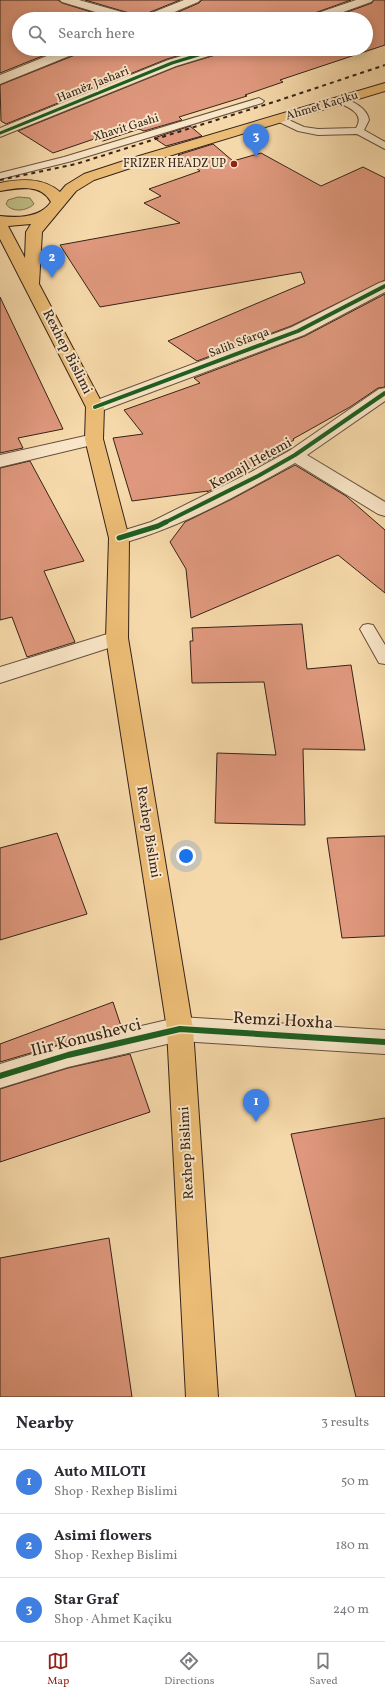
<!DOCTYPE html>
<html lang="en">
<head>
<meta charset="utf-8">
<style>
  body { margin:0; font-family:Vollkorn,serif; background:#f7f7f7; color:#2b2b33 }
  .you { position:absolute; left:186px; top:856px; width:14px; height:14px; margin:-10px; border:3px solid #fff; border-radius:50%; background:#1a73e8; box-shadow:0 0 0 6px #1a73e833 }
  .badge { display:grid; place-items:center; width:26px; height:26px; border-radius:50%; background:#8f2418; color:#fff; font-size:13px; font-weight:700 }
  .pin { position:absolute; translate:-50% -33px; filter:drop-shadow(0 1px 2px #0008) }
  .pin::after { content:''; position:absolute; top:21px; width:14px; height:12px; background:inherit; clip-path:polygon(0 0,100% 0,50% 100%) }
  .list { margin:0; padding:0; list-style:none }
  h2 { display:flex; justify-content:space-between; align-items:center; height:52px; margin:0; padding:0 16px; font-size:17px }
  h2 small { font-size:13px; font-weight:400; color:#7c7c81 }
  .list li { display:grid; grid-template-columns:26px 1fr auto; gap:12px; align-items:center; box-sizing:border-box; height:64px; padding:0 16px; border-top:1px solid #e1e1e2 }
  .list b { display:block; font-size:15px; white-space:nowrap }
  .list p { margin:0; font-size:13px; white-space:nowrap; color:#7c7c81 }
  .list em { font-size:13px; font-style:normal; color:#7c7c81 }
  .icon { flex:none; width:22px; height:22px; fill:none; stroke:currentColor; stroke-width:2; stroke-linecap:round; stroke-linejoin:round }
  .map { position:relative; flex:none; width:385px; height:1397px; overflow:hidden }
  .search { position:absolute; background:#fff; box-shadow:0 2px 10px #0003; left:12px; right:12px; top:12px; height:44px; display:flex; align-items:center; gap:10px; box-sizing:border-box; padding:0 14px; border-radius:22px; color:#7c7c81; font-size:15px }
  .sheet { height:244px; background:#fff }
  nav { display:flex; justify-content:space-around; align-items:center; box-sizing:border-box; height:56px; border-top:1px solid #e1e1e2; background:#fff; font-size:11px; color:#7c7c81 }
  nav a { display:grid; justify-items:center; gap:2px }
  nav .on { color:#8f2418 }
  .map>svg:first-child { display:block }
</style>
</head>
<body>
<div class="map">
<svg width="385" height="1397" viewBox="0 0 385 1397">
  <rect width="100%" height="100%" fill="#f6d9aa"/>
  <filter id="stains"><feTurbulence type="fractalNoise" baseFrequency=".005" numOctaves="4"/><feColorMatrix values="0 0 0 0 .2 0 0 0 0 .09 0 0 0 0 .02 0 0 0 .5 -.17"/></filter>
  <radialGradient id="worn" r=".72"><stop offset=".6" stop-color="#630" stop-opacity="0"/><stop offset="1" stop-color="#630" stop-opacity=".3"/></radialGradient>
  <path fill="#c0be86" stroke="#7b7050" d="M18,197L30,198L34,204C27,211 12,213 6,204L8,200Z"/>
  <path fill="#df987d" stroke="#362319" d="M0,0H58L62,3L114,19H19V49H60L0,73Z
    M85,0H180L143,15L141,19L136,15Z
    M202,0H351L309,15L306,19H162L199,3Z
    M374,0H385V45L280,80L283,82L245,95L247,96L179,117L182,120L144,131L139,129L103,141L97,138L53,153L18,131L176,67L222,53L225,49H366V19H328L372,3Z
    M82,49H200L167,59L6,124L1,121L0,85L80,53Z
    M190,126L202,136L166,146L154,138Z
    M213,144L233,161L261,153L321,186L363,167L385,178V280L291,326L197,361L168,341L305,283L301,272L100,307L60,245L180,223L144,203L161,196L149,189L200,171L178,155Z
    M385,294V387L378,388L350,407L293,439L294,440L287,444L291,448L288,450L207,492L208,491L132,501L113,438L143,434L124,410L200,383L194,378L305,336Z
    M0,297L63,429L18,438L23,448L0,453Z
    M30,461L84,561L44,571L75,642L27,657L12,617L0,620V468Z
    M295,465L346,496L385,530V593L338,555L191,618L186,569L170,542L185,522L232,499Z
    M302,624L307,669L351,665L365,750L303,749L305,825L215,823L217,753L276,755L264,682L192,683L190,641H193L192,628Z
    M57,833L87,914L0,940V848Z
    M385,836V936L342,938L327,838Z
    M113,1002L122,1029L68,1042L0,1062V1044Z
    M130,1054L150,1112L0,1162V1089L68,1068Z
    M385,1118V1397H356L291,1134Z
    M109,1238L132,1397H0V1258Z"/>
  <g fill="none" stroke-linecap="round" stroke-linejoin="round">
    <g stroke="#66503d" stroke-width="2">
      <path id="lane" d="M259,98L264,101L262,103L72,161L0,179V173L64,157Z
        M342,98C353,101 367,108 369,120L364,130L385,142V149L357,134L318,135L298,131L277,121L275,119L280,116L304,127L318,129L356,128C365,114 350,108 339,103L337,101Z
        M368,624L373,625L385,645V664L379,663L360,629L363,625Z"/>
    </g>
    <g stroke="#66503d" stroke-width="2">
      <path id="street" d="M60,0H79L136,16L138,19H119L62,2Z
        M184,0H200L198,2L158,19H142L144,16Z
        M356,0H373L371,2L324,19H307L309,16Z
        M64,49H81L79,52L0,84V75Z
        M205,49H224L222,52L176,66L0,137V128L168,60Z
        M385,281V292L304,335L101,411L95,412L89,411L86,407L89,403L292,327L379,283Z
        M385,388V401L307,455L385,502V516L378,514L295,463C240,494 180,528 119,544L112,542L109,538L112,534L151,522L251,472L289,451L379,389Z
        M94,434L100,435L103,439L100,443L0,467V455Z
        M117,631L124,633L128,638L124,643L0,683V667Z
        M180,1017L385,1030V1054L180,1041L68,1067L0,1088V1064L68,1043Z"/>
    </g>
    <g stroke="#362319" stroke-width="2">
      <path id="primary" d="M385,83V91L149,162L94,180L76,191L42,232L39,284L104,407L103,439L129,538L128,638L193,1029L218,1397H186L167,1029L106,638L109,538L85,439L86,407L0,239V216C18,218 40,218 51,202C41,183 17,188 0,191V183C20,179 43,177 60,192L66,185L84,174L139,156ZM31,224L26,232L25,258L8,226Z"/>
    </g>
    <use href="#lane" fill="#f9e6c8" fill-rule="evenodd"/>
    <use href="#street" fill="#f9e6c8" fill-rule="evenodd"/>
    <use href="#primary" fill="#ebbc75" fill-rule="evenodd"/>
    <path stroke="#362319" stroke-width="2" stroke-dasharray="4 4" stroke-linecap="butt" d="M0,180L76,164L277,101L385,65"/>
    <g stroke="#f9e6c8" stroke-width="4.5">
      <path id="cycleway-far3" d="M0,133L172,63L218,49"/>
    </g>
    <g stroke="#f9e6c8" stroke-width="6">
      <path id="cycleway-far2" d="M95,407L298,331L385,286
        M164,523L258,476L295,455L385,393"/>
    </g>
    <g stroke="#f9e6c8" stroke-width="8">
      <path id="cycleway-far1" d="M119,538L158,526L166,522"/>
    </g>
    <g stroke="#f9e6c8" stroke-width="9">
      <path id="cycleway" d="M0,1076L68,1055L180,1029L385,1042"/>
    </g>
    <use href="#cycleway-far3" stroke="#1b5e20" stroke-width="3"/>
    <use href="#cycleway-far2" stroke="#1b5e20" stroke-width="4"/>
    <use href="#cycleway-far1" stroke="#1b5e20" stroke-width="5"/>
    <use href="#cycleway" stroke="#1b5e20" stroke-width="6"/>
  </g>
  <circle fill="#8f2418" stroke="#f9e6c8" stroke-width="1.5" cx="234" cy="164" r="4"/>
  <g text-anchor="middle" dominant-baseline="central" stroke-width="4" stroke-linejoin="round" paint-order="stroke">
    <g font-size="12" fill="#362319" stroke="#f9e6c8">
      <text transform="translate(93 85) rotate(-22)">Hamëz Jashari</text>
      <text transform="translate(322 106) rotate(-17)">Ahmet Kaçiku</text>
      <text transform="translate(126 128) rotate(-17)">Xhavit Gashi</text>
      <text transform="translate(239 343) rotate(-21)">Salih Sfarqa</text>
    </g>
    <g font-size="12" fill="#362319" stroke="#f9e6c8" text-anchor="end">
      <text x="226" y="164">FRIZER HEADZ UP</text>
    </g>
    <g font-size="14" fill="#362319" stroke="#f9e6c8">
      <text transform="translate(67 352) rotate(63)">Rexhep Bislimi</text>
      <text transform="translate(251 464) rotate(-29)">Kemajl Hetemi</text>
      <text transform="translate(148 832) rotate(81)">Rexhep Bislimi</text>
      <text transform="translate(187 1153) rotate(-93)">Rexhep Bislimi</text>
    </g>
    <g font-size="17" fill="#362319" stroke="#f9e6c8">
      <text transform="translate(283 1021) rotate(3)">Remzi Hoxha</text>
      <text transform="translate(86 1038) rotate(-14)">Ilir Konushevci</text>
    </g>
  </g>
  <rect width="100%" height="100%" filter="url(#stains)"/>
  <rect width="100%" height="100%" fill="url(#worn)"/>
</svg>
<div class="you"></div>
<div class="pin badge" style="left:256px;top:1122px;background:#3f7fe0">1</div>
<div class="pin badge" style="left:52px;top:278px;background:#3f7fe0">2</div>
<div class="pin badge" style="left:256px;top:157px;background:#3f7fe0">3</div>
<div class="search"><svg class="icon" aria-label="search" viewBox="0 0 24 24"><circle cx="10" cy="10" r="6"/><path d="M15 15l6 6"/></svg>Search here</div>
</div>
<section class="sheet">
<h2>Nearby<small>3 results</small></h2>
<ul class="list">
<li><span class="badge" style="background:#3f7fe0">1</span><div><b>Auto MILOTI</b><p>Shop · Rexhep Bislimi</p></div><em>50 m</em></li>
<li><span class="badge" style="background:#3f7fe0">2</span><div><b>Asimi flowers</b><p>Shop · Rexhep Bislimi</p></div><em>180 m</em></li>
<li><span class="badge" style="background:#3f7fe0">3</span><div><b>Star Graf</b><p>Shop · Ahmet Kaçiku</p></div><em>240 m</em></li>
</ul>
</section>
<nav>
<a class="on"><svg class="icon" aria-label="map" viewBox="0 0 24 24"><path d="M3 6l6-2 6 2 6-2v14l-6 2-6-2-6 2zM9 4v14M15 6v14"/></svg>Map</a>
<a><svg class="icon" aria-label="directions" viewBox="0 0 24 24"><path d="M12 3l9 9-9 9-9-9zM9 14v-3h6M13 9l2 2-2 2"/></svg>Directions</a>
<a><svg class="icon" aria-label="saved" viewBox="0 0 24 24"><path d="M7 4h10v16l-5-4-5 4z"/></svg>Saved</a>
</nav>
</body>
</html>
